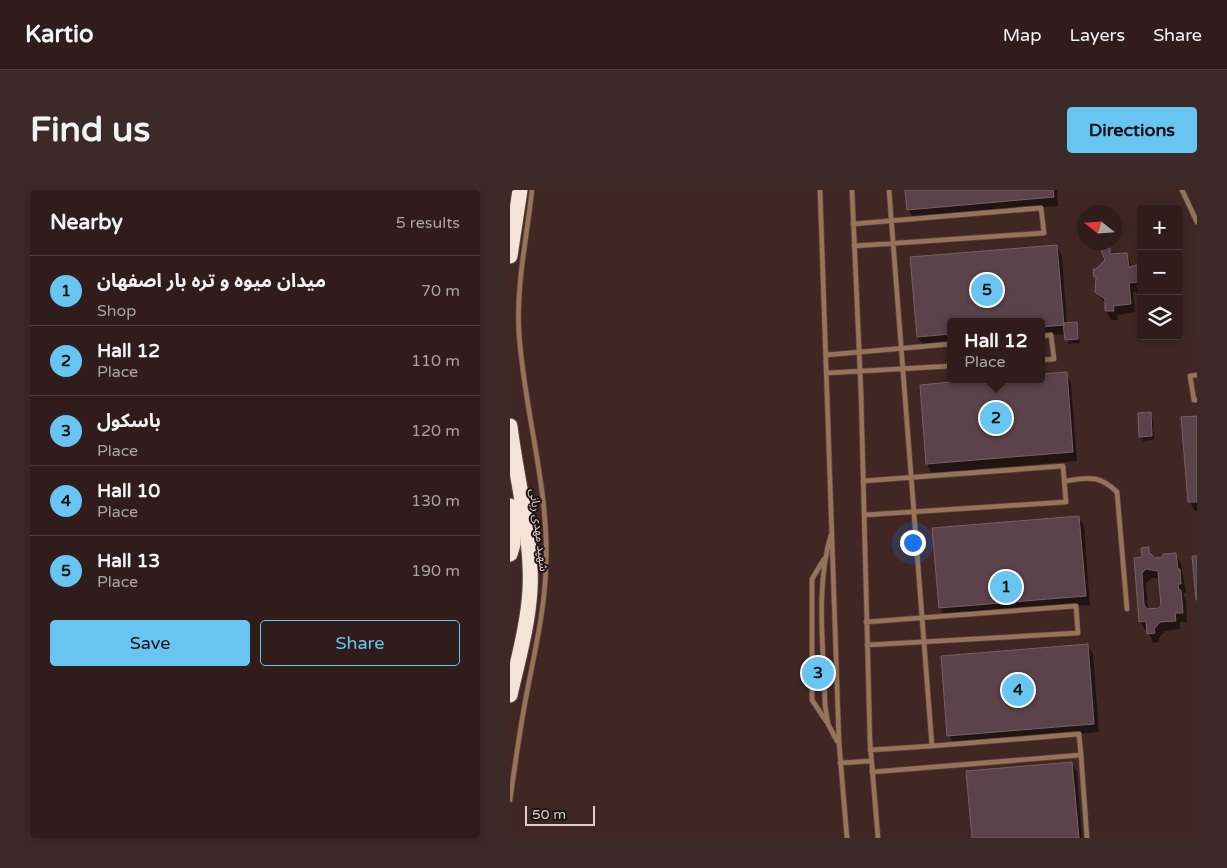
<!DOCTYPE html>
<html lang="en">
<head>
<meta charset="utf-8">
<style>
  body { margin:0; font-family:"Varela Round","Noto Sans Arabic",sans-serif; background:#3c2a28; color:#f1f3f6 }
  .controls { position:absolute; right:15px; top:15px; display:grid; overflow:hidden; border-radius:5px; box-shadow:0 2px 12px #0003 }
  .controls button { width:45px; height:45px; display:grid; place-items:center; padding:0; border:0; border-bottom:1px solid #4b3b3a; background:#301d1b; color:#f1f3f6; font:25px sans-serif }
  .compass { position:absolute; left:567px; top:15px; width:45px; height:45px; border-radius:50%; background:#301d1b; box-shadow:0 2px 12px #0003; rotate:287deg }
  .scale { position:absolute; left:15px; bottom:12px; width:70px; box-sizing:border-box; padding-left:5px; border:2px solid #decdcb; border-top:0; font-size:14px; line-height:18px; white-space:nowrap; color:#decdcb; -webkit-text-stroke:4px #1f1412; paint-order:stroke }
  .you { position:absolute; left:402px; top:352px; width:18px; height:18px; margin:-12px; border:4px solid #fff; border-radius:50%; background:#1a73e8; box-shadow:0 0 0 8px #1a73e833 }
  .badge { display:grid; place-items:center; width:32px; height:32px; border-radius:50%; background:#68c4f0; color:#111; font-size:16px; font-weight:700 }
  .pin { position:absolute; translate:-50% -50%; border:2px solid #fff; box-shadow:0 1px 5px #0006 }
  .popup { position:absolute; left:437px; top:128px; width:98px; height:65px; box-sizing:border-box; display:grid; place-content:center; border-radius:5px; background:#301d1b; filter:drop-shadow(0 1px 4px #0005); font-size:16px; white-space:nowrap; color:#a8a2a3 }
  .popup b { font-size:19px; color:#f1f3f6 }
  .popup::after { content:''; position:absolute; left:50%; top:100%; margin-left:-10px; border:10px solid transparent; border-top-color:#301d1b }
  .list { margin:0; padding:0; list-style:none }
  h2 { display:flex; justify-content:space-between; align-items:center; height:65px; margin:0; padding:0 20px; font-size:21px }
  h2 small { font-size:16px; font-weight:400; color:#a8a2a3 }
  .list li { display:grid; grid-template-columns:32px 1fr auto; gap:15px; align-items:center; box-sizing:border-box; height:70px; padding:0 20px; border-top:1px solid #4b3b3a }
  .list b { display:block; font-size:19px; white-space:nowrap }
  .list p { margin:0; font-size:16px; white-space:nowrap; color:#a8a2a3 }
  .list em { font-size:16px; font-style:normal; color:#a8a2a3 }
  .actions { display:flex; gap:10px; padding:15px 20px }
  .actions a { flex:1; padding:11px 0; border:1px solid #68c4f0; border-radius:5px; text-align:center; font-size:18px; color:#68c4f0 }
  .actions .main { background:#68c4f0; color:#111 }
  .icon { flex:none; width:28px; height:28px; fill:none; stroke:currentColor; stroke-width:2; stroke-linecap:round; stroke-linejoin:round }
  .map { position:relative; flex:none; width:687px; height:648px; overflow:hidden; border-radius:5px }
  header { display:flex; align-items:center; gap:30px; box-sizing:border-box; height:70px; padding:0 25px; background:#301d1b; border-bottom:1px solid #4b3b3a }
  header strong { font-size:24px }
  nav { display:flex; gap:28px; margin-inline-start:auto; font-size:18px }
  .intro { display:flex; align-items:center; justify-content:space-between; box-sizing:border-box; height:120px; padding:0 30px }
  h1 { margin:0; font-size:35px }
  .button { padding:12px 22px; border-radius:5px; background:#68c4f0; color:#111; font-size:18px; font-weight:700 }
  main { display:flex; gap:30px; padding:0 30px }
  aside { flex:1; background:#301d1b; border-radius:5px; box-shadow:0 2px 12px #0003 }
  .map>svg:first-child { display:block }
</style>
</head>
<body>
<header>
<strong>Kartio</strong>
<nav><a>Map</a><a>Layers</a><a>Share</a></nav>
</header>
<div class="intro"><h1>Find us</h1><a class="button">Directions</a></div>
<main>
<aside>
<h2>Nearby<small>5 results</small></h2>
<ul class="list">
<li><span class="badge">1</span><div><b>میدان میوه و تره بار اصفهان</b><p>Shop</p></div><em>70 m</em></li>
<li><span class="badge">2</span><div><b>Hall 12</b><p>Place</p></div><em>110 m</em></li>
<li><span class="badge">3</span><div><b>باسكول</b><p>Place</p></div><em>120 m</em></li>
<li><span class="badge">4</span><div><b>Hall 10</b><p>Place</p></div><em>130 m</em></li>
<li><span class="badge">5</span><div><b>Hall 13</b><p>Place</p></div><em>190 m</em></li>
</ul>
<div class="actions"><a class="main">Save</a><a>Share</a></div>
</aside>
<div class="map">
<svg width="687" height="648" viewBox="0 0 687 648">
  <rect width="100%" height="100%" fill="#402724"/>
  <path fill="#0007" fill-rule="evenodd" d="M397,0H547L548,16L403,28L398,19Z
    M547,56L552,66L557,134L566,133L570,153L558,154L556,144L531,146V132H441V154L413,156L408,147Z
    M599,59L603,65L617,64L622,77H626L631,85V101L623,102L625,122L607,125L608,130H601L596,121V114L586,102L587,90L585,86L596,70Z
    M556,184L561,193L567,271L422,283L417,274L411,196L531,189V186Z
    M641,224L643,228L644,250L633,251L631,247Z
    M687,227V321H685L680,312Z
    M568,327L574,336L580,415L435,427L430,418Z
    M638,359L644,369L666,365L671,374L676,403H673L676,411L677,432H670V439L655,441L649,448V452L643,453L638,440H635L630,431L626,369L633,368ZM642,388L650,389L652,416L638,420L636,393Z
    M577,455L583,464L589,542L444,555L439,545Z
    M312,478L313,491L310,495L307,491Z
    M562,573L567,582L572,648H463Z"/>
  <path fill="#5c424b" stroke="#7a5e67" fill-rule="evenodd" d="M395,0H543L544,7L397,20Z
    M547,55L554,135L531,137V132H441V144L407,147L400,67Z
    M590,58H600V64L617,63L619,77L627,75L628,92L619,93L621,114L603,116L604,121H595V109L585,102L586,87H584L583,79H586L595,70Z
    M567,132L568,149L555,150L553,133Z
    M557,182L563,262L416,274L410,195L473,189H531V184Z
    M641,222L642,246L629,247L628,223Z
    M687,226V312H678L671,227Z
    M569,326L576,406L429,418L422,338Z
    M639,357V362L645,368L653,367V364L666,363L668,379H670L671,394H668L669,400H671L673,423H665L666,431L650,432L644,439L645,443L637,444L636,431L629,432L624,368L632,367L631,358ZM636,379L648,381L651,416L648,418L637,419L634,415L632,383Z
    M682,366H687V410H686Z
    M578,454L584,534L437,546L431,466Z
    M307,467H309L312,479L310,491H306L304,488Z
    M562,572L569,648H462L456,581Z"/>
  <g fill="none" stroke-linecap="round" stroke-linejoin="round">
    <g stroke="#5c4542" stroke-width="6">
      <path id="lane" d="M310,0L329,553L337,648
        M342,0L351,203L360,552L368,648
        M672,0L687,32
        M343,34L531,18L534,43L344,56
        M531,146L541,145L544,169L531,170
        M316,165L441,154
        M317,183L441,176
        M687,185L680,186L684,210H687
        M353,291L553,276L556,312L354,325
        M554,291C579,288 588,284 607,302L617,419
        M321,345C305,397 314,461 315,515L318,534L327,551
        M314,369L302,389V510L316,531
        M356,432L566,416L568,443L357,455
        M360,560L422,556
        M571,565L577,648
        M330,573L361,571
        M362,582L571,565L569,544L422,556L379,0
        M0,610C5,574 10,538 17,502C25,460 35,418 36,375C39,297 14,220 9,143C6,95 17,47 22,0"/>
    </g>
    <g stroke="#5c4542" stroke-width="17">
      <path id="highway" d="M0,66L10,0
        M0,236C6,288 23,349 20,400C18,435 8,470 0,505
        M0,316L3,354L0,364"/>
    </g>
    <use href="#lane" stroke="#957459" stroke-width="4.5"/>
    <use href="#highway" stroke="#f4e3d6" stroke-width="15"/>
  </g>
  <g text-anchor="middle" dominant-baseline="central" stroke-width="4" stroke-linejoin="round" paint-order="stroke">
    <g font-size="12" fill="#decdcb" stroke="#1f1412">
      <text transform="translate(29 340) rotate(83)">شهید مهدی ربانی</text>
    </g>
  </g>
</svg>
<div class="controls">
<button>+</button>
<button>−</button>
<button><svg class="icon" aria-label="layers" viewBox="0 0 24 24"><path d="M12 4l9 5-9 5-9-5zM3 14l9 5 9-5"/></svg></button>
</div>
<svg class="compass" viewBox="-18 -18 36 36"><path d="M0-13l5 13h-10z" fill="#e53935"/><path d="M0 13l5-13h-10z" fill="#a8a2a3"/></svg>
<div class="scale">50 m</div>
<div class="you"></div>
<div class="pin badge" style="left:496px;top:397px">1</div>
<div class="pin badge" style="left:486px;top:228px">2</div>
<div class="popup"><b>Hall 12</b>Place</div>
<div class="pin badge" style="left:308px;top:483px">3</div>
<div class="pin badge" style="left:508px;top:500px">4</div>
<div class="pin badge" style="left:477px;top:100px">5</div>
</div>
</main>
</body>
</html>
